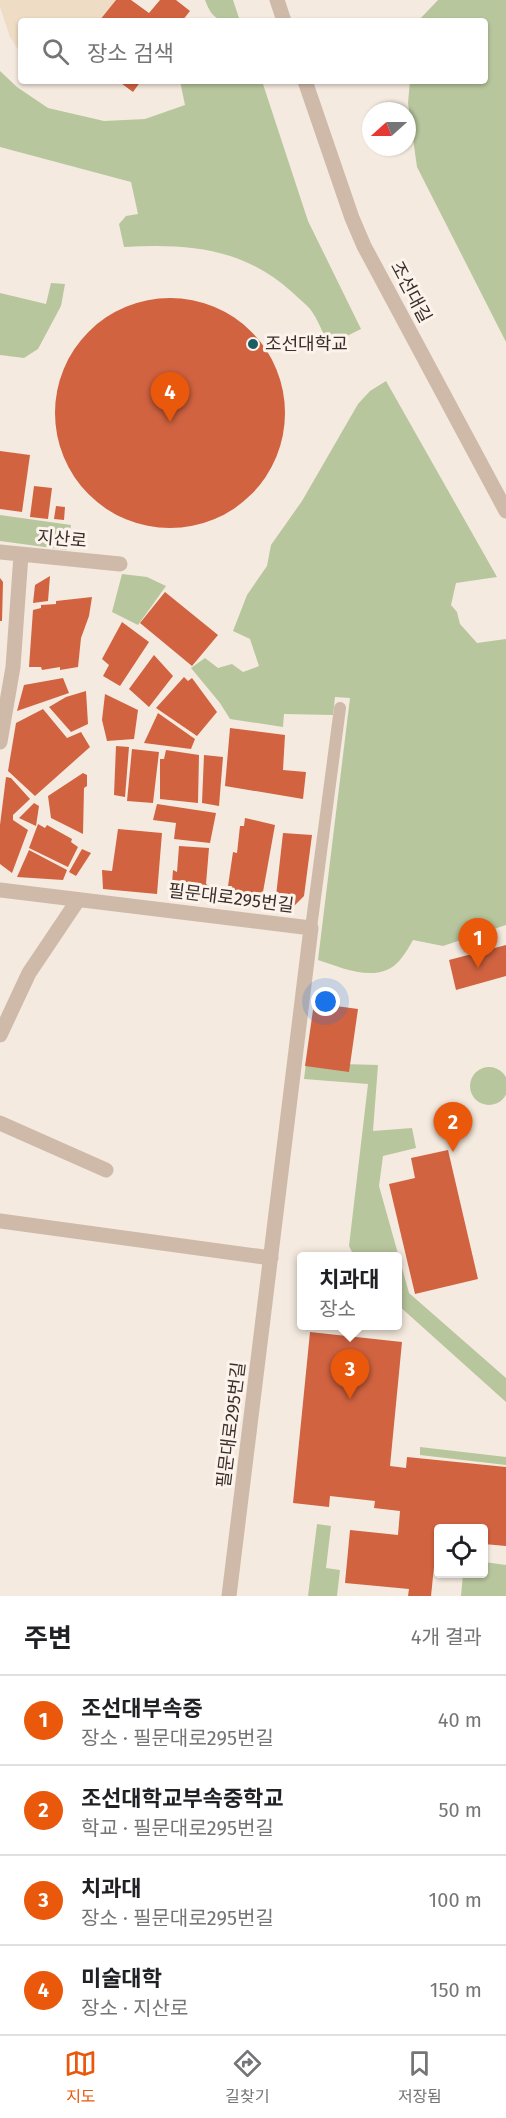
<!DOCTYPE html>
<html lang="ko">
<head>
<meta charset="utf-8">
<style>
  body { margin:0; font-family:"Fira Sans","Noto Sans KR",sans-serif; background:#f2f2f2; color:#202124 }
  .controls { position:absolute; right:18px; bottom:18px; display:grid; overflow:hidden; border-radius:6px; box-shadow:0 2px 4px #0004 }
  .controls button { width:54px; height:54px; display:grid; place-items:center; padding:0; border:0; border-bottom:2px solid #e0e0e0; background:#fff; color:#202124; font:30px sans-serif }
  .compass { position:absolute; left:362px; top:102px; width:54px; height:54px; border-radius:50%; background:#fff; box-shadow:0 2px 4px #0004; rotate:249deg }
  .you { position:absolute; left:326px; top:1002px; width:21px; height:21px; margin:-15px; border:4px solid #fff; border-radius:50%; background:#1a73e8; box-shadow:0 0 0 9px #1a73e833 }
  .badge { display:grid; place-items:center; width:39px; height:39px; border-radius:50%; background:#ea580c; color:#fff; font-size:20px; font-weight:700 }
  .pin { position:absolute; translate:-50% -50px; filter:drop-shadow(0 2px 3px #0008) }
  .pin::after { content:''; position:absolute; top:32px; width:21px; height:18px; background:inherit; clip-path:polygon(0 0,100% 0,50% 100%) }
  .popup { position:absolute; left:297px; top:1252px; width:105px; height:78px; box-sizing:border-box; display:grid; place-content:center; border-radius:6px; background:#fff; filter:drop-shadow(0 2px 4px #0005); font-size:20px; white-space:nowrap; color:#757577 }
  .popup b { font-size:22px; color:#202124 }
  .popup::after { content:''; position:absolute; left:50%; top:100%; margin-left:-12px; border:12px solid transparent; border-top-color:#fff }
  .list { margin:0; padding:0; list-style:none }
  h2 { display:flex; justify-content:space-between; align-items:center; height:78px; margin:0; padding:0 24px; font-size:26px }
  h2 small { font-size:20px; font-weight:400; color:#757577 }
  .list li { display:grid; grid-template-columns:39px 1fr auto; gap:18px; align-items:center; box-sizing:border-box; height:90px; padding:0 24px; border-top:2px solid #e0e0e0 }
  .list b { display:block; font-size:22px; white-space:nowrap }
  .list p { margin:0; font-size:20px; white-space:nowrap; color:#757577 }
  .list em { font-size:20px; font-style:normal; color:#757577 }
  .icon { flex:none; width:33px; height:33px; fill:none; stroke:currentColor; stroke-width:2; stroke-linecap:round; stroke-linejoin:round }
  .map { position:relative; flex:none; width:506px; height:1596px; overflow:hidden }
  .search { position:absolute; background:#fff; box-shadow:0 2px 4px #0004; left:18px; right:18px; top:18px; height:66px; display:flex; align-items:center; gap:15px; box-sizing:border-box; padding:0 21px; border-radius:6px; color:#757577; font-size:22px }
  .sheet { height:438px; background:#fff }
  nav { display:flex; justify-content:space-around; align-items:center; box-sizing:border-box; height:84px; border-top:2px solid #e0e0e0; background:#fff; font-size:16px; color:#757577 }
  nav a { display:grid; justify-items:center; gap:3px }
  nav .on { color:#ea580c }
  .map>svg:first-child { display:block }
</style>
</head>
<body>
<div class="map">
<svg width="506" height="1596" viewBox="0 0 506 1596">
  <rect width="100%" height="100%" fill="#f5eadf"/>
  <path fill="#b8c69d" d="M205,0H233L240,21C219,21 213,21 205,0Z
    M438,0H506V342L417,167L408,103L410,81H485V21H418Z
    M0,71L17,87L48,108L104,121L145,119L185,105L180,81H262L308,221L361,329L329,345C323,334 318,319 310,309C305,303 298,298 293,293C244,248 188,243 124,247L119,224L126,216L138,214L131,182L0,147Z
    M51,283L65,284L61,306L38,349L24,358L0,355V293L46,304Z
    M386,381L497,577L456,583L451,605L457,612L460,624L477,643L506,639V925L443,946L413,940C409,947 405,954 400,960C379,985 343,968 318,960L350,698L335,697L333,715L284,714L283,727L230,719L220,703L191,668L205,658L218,668L232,664L243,672L259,666L250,639L233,631L247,595L267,566L271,545L302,501L358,404L370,391Z
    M0,515L71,525L67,550L0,541Z
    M122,574L147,577L166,586L138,625L112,612Z
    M306,1063L378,1065L373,1131L412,1128L416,1148L383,1156L379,1186L409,1293L506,1378V1402L398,1305V1256H354L349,1246L368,1084L304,1079Z
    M470 1086a19 19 0 1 1 38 0a19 19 0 1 1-38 0Z
    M420,1447L506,1457V1465L420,1455Z
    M317,1524L331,1526L326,1568L340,1570L337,1596H308Z
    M484,1562L506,1565V1596H461L463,1574H484Z"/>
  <path fill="#eedcc4" d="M0,0H116L98,21H21V54L10,37L0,7Z"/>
  <path fill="#d16341" d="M116,0H131L149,13L160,0H176L190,11L182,21H99Z
    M118,81H141L133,92Z
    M55 413a115 115 0 1 1 230 0a115 115 0 1 1-230 0Z
    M0,451L30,455L22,512L0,509Z
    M34,486L52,488L48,519L30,517Z
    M56,506L65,507L64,520L54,519Z
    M50,576L48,601L33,603L35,585Z
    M0,578L3,582L2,621H0Z
    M165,592L218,635L192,666L140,623Z
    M92,597L89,616L81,638L78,667L60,670V667L42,670L41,667H29L33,610L41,608V605L56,604V601Z
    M122,622L149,642L120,686L103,676L109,665L102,659Z
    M154,655L173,676L149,707L129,689Z
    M184,677L188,681L192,678L217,712L197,736L156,708Z
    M63,678L69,693L17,711L24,685Z
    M86,691L88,724L71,732L49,707L66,697Z
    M105,694L138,710L134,739L107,741L102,720Z
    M43,709L67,738L81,732L90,747L35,796L8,771L16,723Z
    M158,713L195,739L191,749L144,743Z
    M230,728L285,735L283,770L306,772L303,799L225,786Z
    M116,746L129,747L125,797L114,795Z
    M132,749L159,752L153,803L127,801Z
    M166,750L199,755L198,803L160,799V759H164Z
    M204,755L223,757L219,806L202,803Z
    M83,773L87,775V786L84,788L83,834L51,818L48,796Z
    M6,777L11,778L30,799L13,815V820L28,830L12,873L0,864V825Z
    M34,803L39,806L36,826L19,818Z
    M157,804L216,813L210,843L174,839L176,823L153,820Z
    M245,818L275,825L261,903L230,897L232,886H228L233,852L237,853L240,826H244Z
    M38,824L45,828L47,825L72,839L71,842L78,847L68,867L29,848Z
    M118,829L162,833L157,894L103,889L102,870L112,871Z
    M283,833L312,835L304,896L292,908L275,905Z
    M179,846L209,848L206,884L209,886L205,901L171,897L173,870L177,872Z
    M82,849L91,853L76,876L69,872Z
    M29,850L67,870L63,880L17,877Z
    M506,945V976L456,990L449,960Z
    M314,1003L358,1009L349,1072L305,1066Z
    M448,1150L478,1279L415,1294L389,1184L415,1178L411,1158Z
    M310,1332L402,1342L390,1466L406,1468L407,1457L506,1467V1546L484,1544V1528H438L431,1596H408L409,1589L345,1583L350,1530L398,1535L400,1511L374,1508L375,1501L330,1496L329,1507L293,1503Z"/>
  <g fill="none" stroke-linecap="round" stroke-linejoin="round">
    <path stroke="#cfbaa9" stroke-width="12" d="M311,928L340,708"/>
    <path stroke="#cfbaa9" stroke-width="15" d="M277,0L284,21
      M305,81L352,218L364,246L506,511
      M0,552L120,564
      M0,742L13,667L21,555
      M0,890L311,928L229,1596
      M0,1035L29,973L78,900
      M0,1123L106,1170
      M0,1221L271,1258"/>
  </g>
  <circle fill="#1a5d62" stroke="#fcf4ec" stroke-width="2" cx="253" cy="344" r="6"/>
  <g text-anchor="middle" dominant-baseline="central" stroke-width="6" stroke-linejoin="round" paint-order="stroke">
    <g font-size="18" fill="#3b2f29" stroke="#fcf4ec">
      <text transform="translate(411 292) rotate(62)">조선대길</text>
      <text transform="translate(62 539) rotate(5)">지산로</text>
      <text transform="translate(231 898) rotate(7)">필문대로295번길</text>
      <text transform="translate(231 1425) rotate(-83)">필문대로295번길</text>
    </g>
    <g font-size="18" fill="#3b2f29" stroke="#fcf4ec" text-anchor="start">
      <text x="265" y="344">조선대학교</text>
    </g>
  </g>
</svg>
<div class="controls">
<button><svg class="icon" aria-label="locate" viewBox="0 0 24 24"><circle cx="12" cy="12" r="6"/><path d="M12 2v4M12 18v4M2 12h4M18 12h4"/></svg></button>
</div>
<svg class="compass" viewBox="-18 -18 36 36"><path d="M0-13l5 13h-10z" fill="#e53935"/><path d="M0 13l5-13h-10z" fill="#757577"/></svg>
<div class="you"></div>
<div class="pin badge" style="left:478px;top:968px">1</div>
<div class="pin badge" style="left:453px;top:1152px">2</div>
<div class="pin badge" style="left:350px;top:1399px">3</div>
<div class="popup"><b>치과대</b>장소</div>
<div class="pin badge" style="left:170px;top:422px">4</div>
<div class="search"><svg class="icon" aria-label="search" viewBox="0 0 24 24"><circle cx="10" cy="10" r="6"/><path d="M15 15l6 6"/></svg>장소 검색</div>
</div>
<section class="sheet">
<h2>주변<small>4개 결과</small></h2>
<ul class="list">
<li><span class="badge">1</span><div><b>조선대부속중</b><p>장소 · 필문대로295번길</p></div><em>40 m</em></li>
<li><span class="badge">2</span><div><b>조선대학교부속중학교</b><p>학교 · 필문대로295번길</p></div><em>50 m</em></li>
<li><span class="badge">3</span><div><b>치과대</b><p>장소 · 필문대로295번길</p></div><em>100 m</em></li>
<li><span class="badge">4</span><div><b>미술대학</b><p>장소 · 지산로</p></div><em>150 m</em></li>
</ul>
</section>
<nav>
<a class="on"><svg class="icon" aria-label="map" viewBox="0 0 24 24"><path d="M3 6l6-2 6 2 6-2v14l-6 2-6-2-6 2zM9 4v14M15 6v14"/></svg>지도</a>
<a><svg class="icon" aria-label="directions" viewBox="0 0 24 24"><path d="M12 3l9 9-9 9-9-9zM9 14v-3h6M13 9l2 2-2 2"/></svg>길찾기</a>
<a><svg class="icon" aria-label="saved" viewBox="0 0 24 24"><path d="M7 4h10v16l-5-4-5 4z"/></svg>저장됨</a>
</nav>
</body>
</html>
